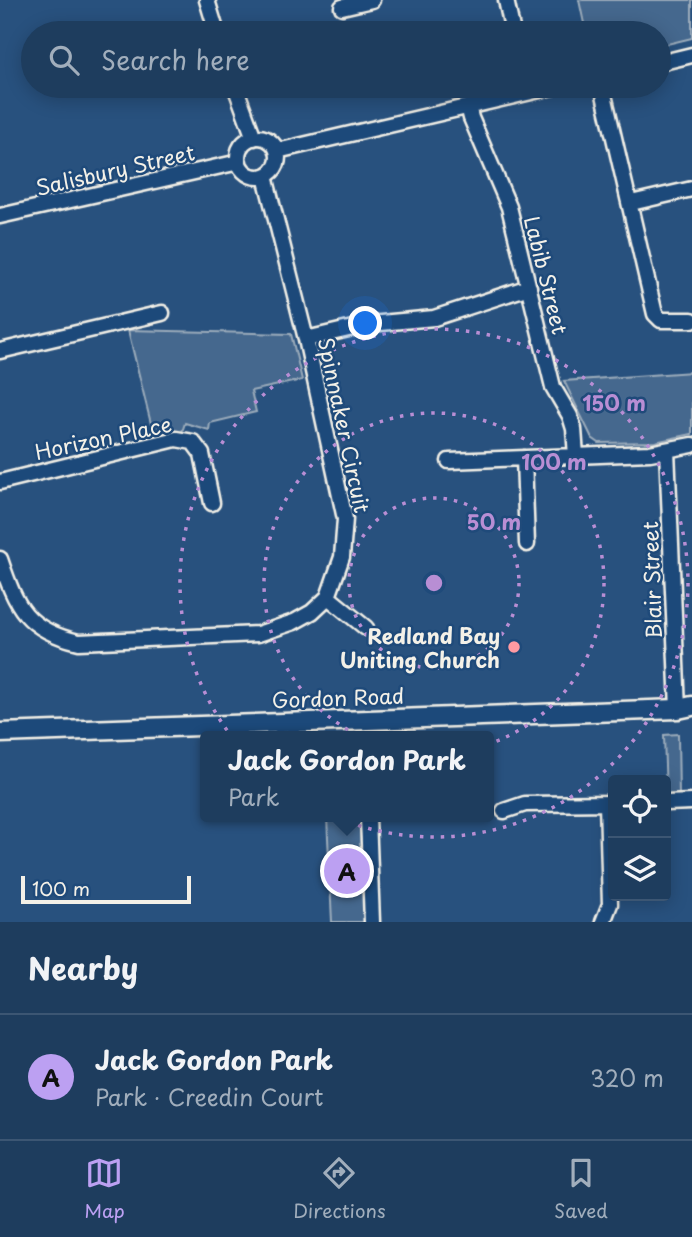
<!DOCTYPE html>
<html lang="en">
<head>
<meta charset="utf-8">
<style>
  body { margin:0; font-family:"Playpen Sans",sans-serif; background:#264464; color:#f1f3f6 }
  .controls { position:absolute; right:21px; bottom:21px; display:grid; overflow:hidden; border-radius:7px; box-shadow:0 4px 18px #0003 }
  .controls button { width:63px; height:63px; display:grid; place-items:center; padding:0; border:0; border-bottom:2px solid #3c5673; background:#1e3d5e; color:#f1f3f6; font:35px sans-serif }
  .scale { position:absolute; left:21px; bottom:18px; width:170px; box-sizing:border-box; padding-left:7px; border:4px solid #f4f1e8; border-top:0; font-size:19px; line-height:24px; white-space:nowrap; color:#f4f1e8; -webkit-text-stroke:5px #1f4a7a; paint-order:stroke }
  .you { position:absolute; left:366px; top:324px; width:24px; height:24px; margin:-18px; border:5px solid #fff; border-radius:50%; background:#1a73e8; box-shadow:0 0 0 10px #1a73e833 }
  .badge { display:grid; place-items:center; width:46px; height:46px; border-radius:50%; background:#bca0f2; color:#111; font-size:23px; font-weight:700 }
  .pin { position:absolute; translate:-50% -50%; border:4px solid #fff; box-shadow:0 2px 7px #0006 }
  .popup { position:absolute; left:200px; top:731px; width:294px; height:91px; box-sizing:border-box; display:grid; place-content:center; border-radius:7px; background:#1e3d5e; filter:drop-shadow(0 2px 5px #0005); font-size:23px; white-space:nowrap; color:#a1aebc }
  .popup b { font-size:26px; color:#f1f3f6 }
  .popup::after { content:''; position:absolute; left:50%; top:100%; margin-left:-14px; border:14px solid transparent; border-top-color:#1e3d5e }
  .list { margin:0; padding:0; list-style:none }
  h2 { display:flex; justify-content:space-between; align-items:center; height:91px; margin:0; padding:0 28px; font-size:30px }
  h2 small { font-size:23px; font-weight:400; color:#a1aebc }
  .list li { display:grid; grid-template-columns:46px 1fr auto; gap:21px; align-items:center; box-sizing:border-box; height:126px; padding:0 28px; border-top:2px solid #3c5673 }
  .list b { display:block; font-size:26px; white-space:nowrap }
  .list p { margin:0; font-size:23px; white-space:nowrap; color:#a1aebc }
  .list em { font-size:23px; font-style:normal; color:#a1aebc }
  .icon { flex:none; width:38px; height:38px; fill:none; stroke:currentColor; stroke-width:2; stroke-linecap:round; stroke-linejoin:round }
  .map { position:relative; flex:none; width:692px; height:922px; overflow:hidden }
  .search { position:absolute; background:#1e3d5e; box-shadow:0 4px 18px #0003; left:21px; right:21px; top:21px; height:77px; display:flex; align-items:center; gap:18px; box-sizing:border-box; padding:0 24px; border-radius:38px; color:#a1aebc; font-size:26px }
  .sheet { height:217px; background:#1e3d5e }
  nav { display:flex; justify-content:space-around; align-items:center; box-sizing:border-box; height:98px; border-top:2px solid #3c5673; background:#1e3d5e; font-size:19px; color:#a1aebc }
  nav a { display:grid; justify-items:center; gap:4px }
  nav .on { color:#bca0f2 }
  .map>svg:first-child { display:block }
</style>
</head>
<body>
<div class="map">
<svg width="692" height="922" viewBox="0 0 692 922">
  <rect width="100%" height="100%" fill="#28517e"/>
  <filter id="ink" filterUnits="userSpaceOnUse"><feTurbulence type="fractalNoise" baseFrequency=".0143" numOctaves="2"/><feDisplacementMap in="SourceGraphic" scale="14" xChannelSelector="R" yChannelSelector="G"/><feConvolveMatrix kernelMatrix="1 2 1 2 8 2 1 2 1" color-interpolation-filters="sRGB"/></filter>
  <g filter="url(#ink)">
    <path fill="#45688e" stroke="#9cacbb" stroke-width="2" d="M579,0H692V38L659,46V33H586Z
      M128,330L291,334L302,380L251,391L256,412L210,423L209,430L185,423L181,435L155,440Z
      M692,372V434L655,442L599,443L592,438L564,381Z
      M678,734L679,797H666L664,735Z
      M327,817H360L364,819L365,922H332Z"/>
    <g fill="none" stroke-linecap="round" stroke-linejoin="round">
      <g stroke="#f4f1e8" stroke-width="19">
        <path id="minor" d="M207,0L217,33
          M506,0L513,33
          M342,7L372,0
          M659,63L692,55
          M235,86L254,138
          M602,86L655,314L661,320H692
          M468,106L471,118L509,207L553,387L570,416L574,429L576,456
          M238 157a20 20 0 1 1 40 0a20 20 0 1 1-40 0Z
          M277,151L557,86
          M631,203L692,189
          M0,216L239,162
          M306,339L370,324L434,318L529,287
          M0,351L162,313
          M667,450L678,709
          M524,458L527,544
          M449,461L650,453L692,445
          M0,482L176,439L193,442L202,454L212,503
          M0,559C16,607 26,630 79,642L258,634L294,622L312,612L328,597L342,557L345,519L306,339L265,176
          M328,597L366,628
          M666,803L692,802
          M504,811L525,804L613,803
          M368,817L372,922
          M603,922L610,904L607,803"/>
      </g>
      <g stroke="#f4f1e8" stroke-width="23">
        <path id="tertiary" d="M0,733L678,709L692,706"/>
      </g>
      <use href="#minor" stroke="#1f4a7a" stroke-width="14"/>
      <use href="#tertiary" stroke="#1f4a7a" stroke-width="18"/>
    </g>
  </g>
  <g fill="none" stroke="#b88ed4" stroke-width="3.5" stroke-dasharray="3.5 7">
    <circle cx="434" cy="583" r="85"/>
    <circle cx="434" cy="583" r="170"/>
    <circle cx="434" cy="583" r="254"/>
  </g>
  <circle fill="#ff9aa2" stroke="#1f4a7a" stroke-width="2.5" cx="514" cy="647" r="7"/>
  <g text-anchor="middle" dominant-baseline="central" stroke-width="5" stroke-linejoin="round" paint-order="stroke">
    <g font-size="21" fill="#f4f1e8" stroke="#1f4a7a">
      <text transform="translate(115 169) rotate(-13)">Salisbury Street</text>
      <text transform="translate(547 275) rotate(76)">Labib Street</text>
      <text transform="translate(345 425) rotate(78)">Spinnaker Circuit</text>
      <text transform="translate(103 437) rotate(-12)">Horizon Place</text>
      <text transform="translate(651 580) rotate(-92)">Blair Street</text>
      <text transform="translate(338 697) rotate(-2)">Gordon Road</text>
    </g>
    <g font-size="21" font-weight="bold" fill="#f4f1e8" stroke="#1f4a7a" text-anchor="end">
      <text x="500" y="635">Redland Bay<tspan x="500" dy="24">Uniting Church</tspan></text>
    </g>
  </g>
  <circle cx="434" cy="583" r="10" fill="#b88ed4" stroke="#1f4a7a" stroke-width="3.5"/>
  <g font-size="21" text-anchor="middle" font-weight="bold" fill="#b88ed4" stroke="#1f4a7a" stroke-width="5" stroke-linejoin="round" paint-order="stroke">
    <text x="614" y="411">150 m</text>
    <text x="554" y="470">100 m</text>
    <text x="494" y="530">50 m</text>
  </g>
</svg>
<div class="controls">
<button><svg class="icon" aria-label="locate" viewBox="0 0 24 24"><circle cx="12" cy="12" r="6"/><path d="M12 2v4M12 18v4M2 12h4M18 12h4"/></svg></button>
<button><svg class="icon" aria-label="layers" viewBox="0 0 24 24"><path d="M12 4l9 5-9 5-9-5zM3 14l9 5 9-5"/></svg></button>
</div>
<div class="scale">100 m</div>
<div class="you"></div>
<div class="pin badge" style="left:347px;top:871px">A</div>
<div class="popup"><b>Jack Gordon Park</b>Park</div>
<div class="search"><svg class="icon" aria-label="search" viewBox="0 0 24 24"><circle cx="10" cy="10" r="6"/><path d="M15 15l6 6"/></svg>Search here</div>
</div>
<section class="sheet">
<h2>Nearby<small></small></h2>
<ul class="list">
<li><span class="badge">A</span><div><b>Jack Gordon Park</b><p>Park · Creedin Court</p></div><em>320 m</em></li>
</ul>
</section>
<nav>
<a class="on"><svg class="icon" aria-label="map" viewBox="0 0 24 24"><path d="M3 6l6-2 6 2 6-2v14l-6 2-6-2-6 2zM9 4v14M15 6v14"/></svg>Map</a>
<a><svg class="icon" aria-label="directions" viewBox="0 0 24 24"><path d="M12 3l9 9-9 9-9-9zM9 14v-3h6M13 9l2 2-2 2"/></svg>Directions</a>
<a><svg class="icon" aria-label="saved" viewBox="0 0 24 24"><path d="M7 4h10v16l-5-4-5 4z"/></svg>Saved</a>
</nav>
</body>
</html>
